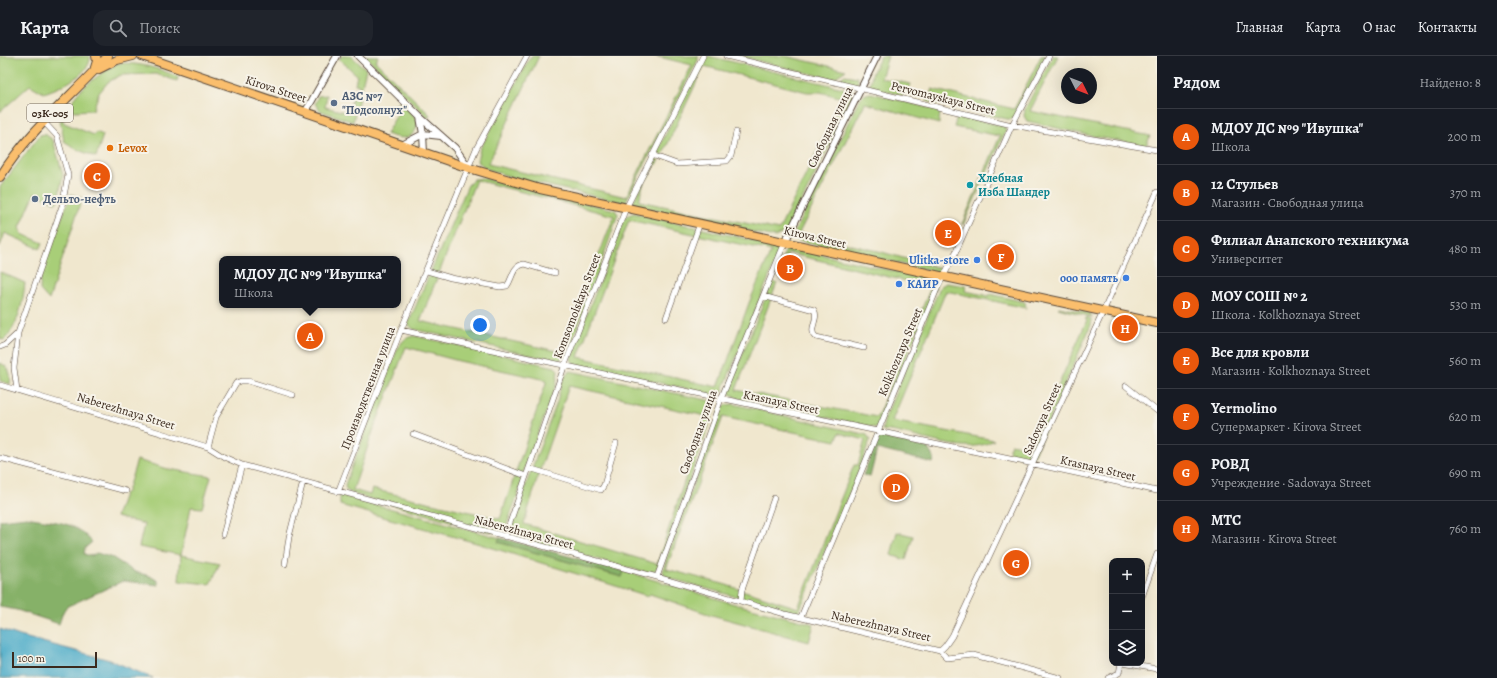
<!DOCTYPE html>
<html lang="ru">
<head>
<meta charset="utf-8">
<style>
  body { margin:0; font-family:Alegreya,serif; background:#20242c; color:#f1f3f6 }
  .controls { position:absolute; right:12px; bottom:12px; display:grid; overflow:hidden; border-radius:8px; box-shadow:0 4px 16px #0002 }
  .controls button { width:36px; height:36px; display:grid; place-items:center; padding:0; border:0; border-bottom:1px solid #363941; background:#171b24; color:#f1f3f6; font:20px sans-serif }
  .compass { position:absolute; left:1061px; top:12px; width:36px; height:36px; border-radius:50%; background:#171b24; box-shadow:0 4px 16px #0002; rotate:132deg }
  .scale { position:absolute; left:12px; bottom:10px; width:85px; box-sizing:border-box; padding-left:4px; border:2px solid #3b2a1e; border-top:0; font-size:11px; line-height:14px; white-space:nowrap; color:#3b2a1e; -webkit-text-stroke:3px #f7f3e8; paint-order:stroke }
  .you { position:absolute; left:480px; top:269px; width:14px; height:14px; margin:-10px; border:3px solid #fff; border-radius:50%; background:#1a73e8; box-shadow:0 0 0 6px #1a73e833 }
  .badge { display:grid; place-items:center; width:26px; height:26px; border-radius:50%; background:#ea580c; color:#fff; font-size:13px; font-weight:700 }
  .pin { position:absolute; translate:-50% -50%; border:2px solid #fff; box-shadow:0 1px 4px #0006 }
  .popup { position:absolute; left:219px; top:200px; width:182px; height:52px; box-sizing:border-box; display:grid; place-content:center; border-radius:8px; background:#171b24; filter:drop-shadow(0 1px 3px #0005); font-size:13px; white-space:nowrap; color:#9ea1a6 }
  .popup b { font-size:15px; color:#f1f3f6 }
  .popup::after { content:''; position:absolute; left:50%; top:100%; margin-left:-8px; border:8px solid transparent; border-top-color:#171b24 }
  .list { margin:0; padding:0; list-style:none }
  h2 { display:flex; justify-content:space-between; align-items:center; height:52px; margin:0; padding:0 16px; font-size:17px }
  h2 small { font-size:13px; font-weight:400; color:#9ea1a6 }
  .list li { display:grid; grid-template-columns:26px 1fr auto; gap:12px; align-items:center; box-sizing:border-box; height:56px; padding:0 16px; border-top:1px solid #363941 }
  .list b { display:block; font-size:15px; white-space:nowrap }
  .list p { margin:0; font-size:13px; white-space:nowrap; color:#9ea1a6 }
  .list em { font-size:13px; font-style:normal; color:#9ea1a6 }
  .icon { flex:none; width:22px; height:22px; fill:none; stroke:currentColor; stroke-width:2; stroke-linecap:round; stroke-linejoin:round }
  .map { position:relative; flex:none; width:1157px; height:622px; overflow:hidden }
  header { display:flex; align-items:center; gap:24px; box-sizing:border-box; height:56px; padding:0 20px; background:#171b24; border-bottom:1px solid #363941 }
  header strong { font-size:19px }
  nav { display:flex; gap:22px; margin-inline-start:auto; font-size:14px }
  .search { width:280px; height:36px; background:#20242c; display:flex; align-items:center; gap:10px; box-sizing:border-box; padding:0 14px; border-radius:12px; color:#9ea1a6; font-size:15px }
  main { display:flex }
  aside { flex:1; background:#171b24 }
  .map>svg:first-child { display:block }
</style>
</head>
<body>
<header>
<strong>Карта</strong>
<div class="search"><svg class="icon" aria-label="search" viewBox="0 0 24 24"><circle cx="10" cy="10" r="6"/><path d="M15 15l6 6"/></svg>Поиск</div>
<nav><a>Главная</a><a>Карта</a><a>О нас</a><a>Контакты</a></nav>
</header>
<main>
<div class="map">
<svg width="1157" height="622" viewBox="0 0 1157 622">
  <rect width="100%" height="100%" fill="#f7f3e8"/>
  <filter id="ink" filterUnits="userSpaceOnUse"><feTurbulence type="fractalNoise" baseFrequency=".025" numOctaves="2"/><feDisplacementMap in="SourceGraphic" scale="8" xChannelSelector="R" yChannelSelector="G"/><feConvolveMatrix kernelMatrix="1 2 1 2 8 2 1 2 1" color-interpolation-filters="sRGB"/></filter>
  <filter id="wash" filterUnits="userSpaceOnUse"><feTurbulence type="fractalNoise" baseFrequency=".012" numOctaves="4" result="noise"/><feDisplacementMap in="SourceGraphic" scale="16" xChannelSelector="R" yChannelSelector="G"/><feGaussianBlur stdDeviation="0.9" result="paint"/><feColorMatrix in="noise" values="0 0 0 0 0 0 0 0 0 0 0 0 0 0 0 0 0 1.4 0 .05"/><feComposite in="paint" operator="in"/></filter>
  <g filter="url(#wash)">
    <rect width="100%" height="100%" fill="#f0e7ce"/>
    <path fill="#a8ce78" stroke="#727c4b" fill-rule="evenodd" d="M0,0H90C92,18 59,32 44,37L30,29L0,56Z
      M341,0H351L366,13L353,66L321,55L315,48L318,40L327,39L325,51L349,57L354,33H359V29L355,28L357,19L339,3Z
      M365,0H378L376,6L430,59L428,62Z
      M531,0H539L488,108L626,141L692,9L655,0H698V4L625,147L514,122L487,113L477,105L480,93Z
      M708,0L851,34L853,42L787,175L775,181L637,150L633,146L653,104L656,103L659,104L643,129L639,145L779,174L843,42L820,36H807L704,10L662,100L660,99L658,94L700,8Z
      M738,0H785L846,14L833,23Z
      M881,0H888L881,22L911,28L908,35L902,39L876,33L870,29L872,18Z
      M1041,0H1046L1013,63H1007L927,45L932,33L1014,53Z
      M1053,0H1058L1030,55L1150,80L1146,90L1087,79L1027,65L1024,60L1025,53Z
      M118,7C141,7 158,12 178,21L177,25L156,18L121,19L108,26L99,37L93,54L74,55L70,52C71,36 105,15 118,7Z
      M845,19L857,21L859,26L855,29L844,26L841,22Z
      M871,37L940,55L939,68L865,47L799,177L878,195L942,213L941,217L798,184L795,175L857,48C861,41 863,38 871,37Z
      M402,46L418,64C416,85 402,84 386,78L399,55L394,49Z
      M957,61H963L1004,70L1006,74L963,169L962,168L1000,80L954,71Z
      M60,64H63L64,67L94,79L96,76L103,79L96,101L76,93L64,85Z
      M45,78L53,84L63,119L58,144L56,147L35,137L20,171L22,178L43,187L40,193L5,177L0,190V131L40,79Z
      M483,122L615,154L618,158L596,222L567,299L558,305L413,273L408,268L468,129L474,123ZM476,124L614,160L561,296L420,265Z
      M71,138L82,142L49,244L40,234L41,216Z
      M634,157L777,190L778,194L776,204L722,336L717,339L576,309L572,306L571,301L575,288L626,160ZM629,164L771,195L749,247L718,331L578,301Z
      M787,191L938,225L877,372L739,343L727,336L772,226L777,227L736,334L877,361L931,231L788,197L784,209L780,208Z
      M0,216L25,227C23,247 18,270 4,284L0,283Z
      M946,227L966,230L965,235L989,240L990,238L1025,246L1026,252L946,235L892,365L994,384C967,402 914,376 882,374L885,362L940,231Z
      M1059,251L1090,257L1092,261L1058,252Z
      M1087,261L1092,264L1091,269L1034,399L1029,402L1010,398L1009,393L1011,388L1031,392L1034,385L1087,264L1085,263Z
      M415,280L555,311L558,314L556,330L525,411L521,430L506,471L500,476H490L353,438L346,434L345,429L347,423L397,294C402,286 404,281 415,280ZM406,291L459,305L547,324L500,463L372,433L370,439L353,434L373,375Z
      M0,307C10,311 11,318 10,328L0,325Z
      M570,315L712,345L714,355L659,510L654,515L648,517L516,481L512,477V467C526,428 541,388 556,349C560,338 560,323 570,315ZM569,330L706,360L657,508L524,468L538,420Z
      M733,348L867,379L870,384L856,423L798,558L665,521L663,514L667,501L721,352L726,349ZM723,361L836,385L839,377L865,384L858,409H854L798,552L723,528L666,513Z
      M137,404L168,413L211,420L202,452L191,451L181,499L220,507L210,528L179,525L181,499L139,491L144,468L116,461L124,438L127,436Z
      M340,439L500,482L499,486L607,517L622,521L624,515L731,547L814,568L809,586L708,558L650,538L648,540L480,488L340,449Z
      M897,476L913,480L906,504L891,499Z"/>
    <path fill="#86b168" stroke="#606e43" d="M881,381L928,392L934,403L933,407L877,393L870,421L863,419L878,383Z
      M27,461C54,467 72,463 92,486L85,492L84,498L91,500L97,497L113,502L135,516L150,520L158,525L159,529L123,525L66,551L63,556L59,568L17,554L0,551V464Z
      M500,482L624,515L622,521L498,486Z"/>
    <path fill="#49aac8" stroke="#426a73" d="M0,573L20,580L110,604L153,622H0Z"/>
  </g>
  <g filter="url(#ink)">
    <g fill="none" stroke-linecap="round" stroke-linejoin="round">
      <g stroke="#564638" stroke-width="6">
        <path id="minor" d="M726,0L1012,69L1157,94
          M652,99L677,108L727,105L731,100L736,76
          M427,215L451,222L500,231L507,230C513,222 512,210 524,208L555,217
          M763,240L814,254C820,263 807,273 816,281L864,292
          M666,262L700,167
          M401,274C652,330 906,379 1157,435
          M0,291L5,289L18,277L62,150L68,119L57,80L43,65
          M0,329L208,391L224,401L242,409L657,521L785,558L940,595L947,602L974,599L1060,622
          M1126,330L1157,355
          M17,334L14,312L18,277
          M413,378L526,420
          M208,391L216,361L236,327L241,325H248L293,339
          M0,402L126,435
          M529,412L601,434L604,429L616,387
          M338,436L401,274L476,93L527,0
          M223,479L242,409
          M505,481L564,311L626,152L703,0
          M285,508L289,481L303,426
          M657,521L721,343L785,186
          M1142,541L1157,498
          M741,545L742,534L774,442
          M801,561L937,233L954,200L1012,69L1049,0
          M940,595L945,590L952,580L1103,256L1157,136
          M1122,607L1157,613
          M1108,622L1119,617L1121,607"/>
      </g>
      <g stroke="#564638" stroke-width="8">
        <path id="tertiary" d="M358,0L420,61L455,92L469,112
          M306,55L337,0
          M420,61L423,78L424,97
          M402,89L423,78L441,80
          M785,186L877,0"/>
      </g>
      <g stroke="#564638" stroke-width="10">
        <path id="primary" d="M142,0L469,112L540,133L1157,267
          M99,13L117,4L133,0
          M94,15L97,5L96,0
          M0,121C29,74 72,40 108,0"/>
      </g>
      <use href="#minor" stroke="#fff" stroke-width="5"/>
      <use href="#tertiary" stroke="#fff" stroke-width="6"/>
      <use href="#primary" stroke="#fabe6d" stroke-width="8"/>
    </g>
  </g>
  <g fill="#5c6f8a" stroke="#f7f3e8" stroke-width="1.5">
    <circle cx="334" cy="47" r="4"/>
    <circle cx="35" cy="143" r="4"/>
  </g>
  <circle fill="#e8710a" stroke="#f7f3e8" stroke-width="1.5" cx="110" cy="92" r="4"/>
  <circle fill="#0f9aa8" stroke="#f7f3e8" stroke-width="1.5" cx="970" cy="129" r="4"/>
  <g fill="#3f7fe0" stroke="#f7f3e8" stroke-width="1.5">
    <circle cx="977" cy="204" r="4"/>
    <circle cx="1126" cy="222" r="4"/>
    <circle cx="899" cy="228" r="4"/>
  </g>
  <g text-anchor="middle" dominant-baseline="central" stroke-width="4" stroke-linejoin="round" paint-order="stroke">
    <rect fill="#f7f3e8" stroke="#73665b" stroke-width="1" x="27" y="48" width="46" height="18" rx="3"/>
    <g font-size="11" font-weight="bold" fill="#3b2a1e">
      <text x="50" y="57">03К-005</text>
    </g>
    <g font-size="12" fill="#3b2a1e" stroke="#f7f3e8">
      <text transform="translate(276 33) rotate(18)">Kirova Street</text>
      <text transform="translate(943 42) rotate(14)">Pervomayskaya Street</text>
      <text transform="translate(830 71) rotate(-64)">Свободная улица</text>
      <text transform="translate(815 181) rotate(13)">Kirova Street</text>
      <text transform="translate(577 250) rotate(-69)">Komsomolskaya Street</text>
      <text transform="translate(900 296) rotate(-67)">Kolkhoznaya Street</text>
      <text transform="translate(368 332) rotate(-69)">Производственная улица</text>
      <text transform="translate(781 346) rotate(12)">Krasnaya Street</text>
      <text transform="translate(126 355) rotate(17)">Naberezhnaya Street</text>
      <text transform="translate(1042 363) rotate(-66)">Sadovaya Street</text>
      <text transform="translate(698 376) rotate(-70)">Свободная улица</text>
      <text transform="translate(1098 412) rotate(13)">Krasnaya Street</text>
      <text transform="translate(524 476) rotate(15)">Naberezhnaya Street</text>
      <text transform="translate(881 570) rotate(13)">Naberezhnaya Street</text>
    </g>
    <g font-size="12" font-weight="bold" fill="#4e5e75" stroke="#f7f3e8" text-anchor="start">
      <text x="342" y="40">АЗС №7<tspan x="342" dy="14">"Подсолнух"</tspan></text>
      <text x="43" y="143">Дельто-нефть</text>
    </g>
    <g font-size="12" font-weight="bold" fill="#c56008" stroke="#f7f3e8" text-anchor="start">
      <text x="118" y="92">Levox</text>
    </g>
    <g font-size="12" font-weight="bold" fill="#0d838f" stroke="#f7f3e8" text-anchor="start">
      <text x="978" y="122">Хлебная<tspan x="978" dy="14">Изба Шандер</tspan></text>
    </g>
    <g font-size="12" font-weight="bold" fill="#366cbe" stroke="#f7f3e8" text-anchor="end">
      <text x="969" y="204">Ulitka-store</text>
      <text x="1118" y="222">ооо память</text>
      <text x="907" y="228" text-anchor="start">КАИР</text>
    </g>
  </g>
</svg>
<div class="controls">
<button>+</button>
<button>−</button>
<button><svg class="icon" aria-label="layers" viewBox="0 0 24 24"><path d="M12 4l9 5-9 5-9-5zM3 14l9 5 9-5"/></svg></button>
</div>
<svg class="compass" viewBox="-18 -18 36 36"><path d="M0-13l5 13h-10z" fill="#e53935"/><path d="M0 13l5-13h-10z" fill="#9ea1a6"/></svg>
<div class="scale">100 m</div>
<div class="you"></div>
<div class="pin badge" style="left:310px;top:280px">A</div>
<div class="popup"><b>МДОУ ДС №9 &quot;Ивушка&quot;</b>Школа</div>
<div class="pin badge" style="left:790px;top:212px">B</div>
<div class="pin badge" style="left:97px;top:120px">C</div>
<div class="pin badge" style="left:896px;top:431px">D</div>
<div class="pin badge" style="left:948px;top:177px">E</div>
<div class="pin badge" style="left:1001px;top:201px">F</div>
<div class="pin badge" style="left:1016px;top:507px">G</div>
<div class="pin badge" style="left:1125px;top:272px">H</div>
</div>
<aside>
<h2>Рядом<small>Найдено: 8</small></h2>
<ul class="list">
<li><span class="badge">A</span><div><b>МДОУ ДС №9 &quot;Ивушка&quot;</b><p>Школа</p></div><em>200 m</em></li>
<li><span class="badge">B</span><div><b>12 Стульев</b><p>Магазин · Свободная улица</p></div><em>370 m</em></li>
<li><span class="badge">C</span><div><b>Филиал Анапского техникума</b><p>Университет</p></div><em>480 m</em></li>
<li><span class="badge">D</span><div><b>МОУ СОШ № 2</b><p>Школа · Kolkhoznaya Street</p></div><em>530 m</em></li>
<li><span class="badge">E</span><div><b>Все для кровли</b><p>Магазин · Kolkhoznaya Street</p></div><em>560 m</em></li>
<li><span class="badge">F</span><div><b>Yermolino</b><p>Супермаркет · Kirova Street</p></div><em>620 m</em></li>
<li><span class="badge">G</span><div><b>РОВД</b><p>Учреждение · Sadovaya Street</p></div><em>690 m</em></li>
<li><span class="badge">H</span><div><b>МТС</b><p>Магазин · Kirova Street</p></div><em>760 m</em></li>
</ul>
</aside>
</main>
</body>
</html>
